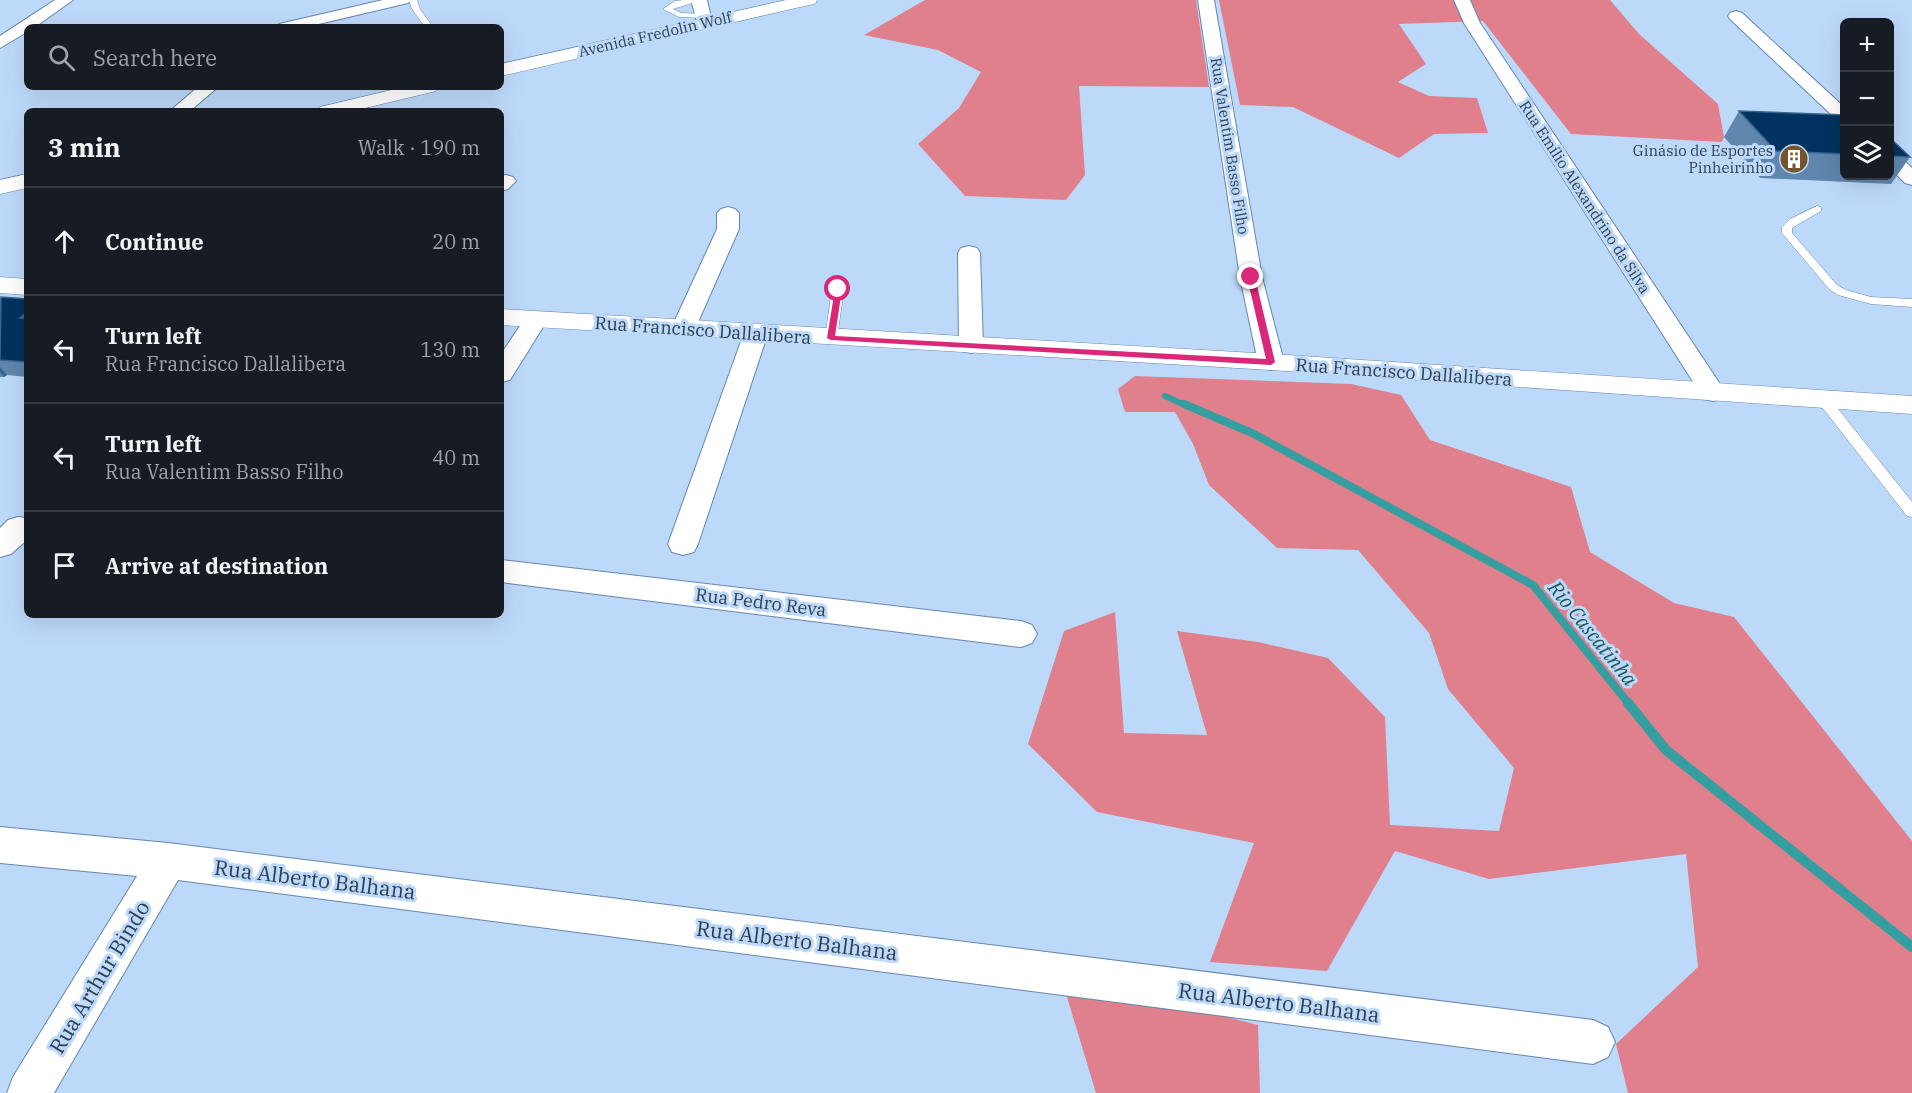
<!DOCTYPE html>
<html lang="en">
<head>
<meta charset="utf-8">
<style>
  body { margin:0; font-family:"IBM Plex Serif",serif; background:#20242c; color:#f1f3f6 }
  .controls { position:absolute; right:18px; top:18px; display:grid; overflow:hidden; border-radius:9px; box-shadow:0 6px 24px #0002 }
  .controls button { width:54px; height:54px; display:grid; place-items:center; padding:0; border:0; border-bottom:2px solid #363941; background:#171b24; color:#f1f3f6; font:30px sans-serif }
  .stop { position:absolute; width:18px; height:18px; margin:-14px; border:4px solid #db2777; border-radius:50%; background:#fff }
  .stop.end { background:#db2777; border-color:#fff; box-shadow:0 2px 6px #0008 }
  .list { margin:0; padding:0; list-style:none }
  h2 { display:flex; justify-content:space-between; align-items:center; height:78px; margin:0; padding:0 24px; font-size:26px }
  h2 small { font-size:20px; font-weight:400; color:#9ea1a6 }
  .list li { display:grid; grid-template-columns:39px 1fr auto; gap:18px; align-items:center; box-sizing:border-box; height:108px; padding:0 24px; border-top:2px solid #363941 }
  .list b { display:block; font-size:22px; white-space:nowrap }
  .list p { margin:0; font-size:20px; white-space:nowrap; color:#9ea1a6 }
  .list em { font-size:20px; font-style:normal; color:#9ea1a6 }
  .icon { flex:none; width:33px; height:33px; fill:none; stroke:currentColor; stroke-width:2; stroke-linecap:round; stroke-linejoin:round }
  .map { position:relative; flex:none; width:1912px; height:1093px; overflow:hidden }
  .search { position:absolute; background:#171b24; box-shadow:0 6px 24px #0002; left:24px; top:24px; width:480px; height:66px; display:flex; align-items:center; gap:15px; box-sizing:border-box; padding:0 21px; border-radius:9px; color:#9ea1a6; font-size:22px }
  .panel { position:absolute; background:#171b24; box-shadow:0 6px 24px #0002; left:24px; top:108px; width:480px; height:510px; border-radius:9px }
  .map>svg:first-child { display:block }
</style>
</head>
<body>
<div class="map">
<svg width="1912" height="1093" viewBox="0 0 1912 1093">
  <rect width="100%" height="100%" fill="#bdd9fa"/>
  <path fill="#df808c" d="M925,0H1196L1209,87L1079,86L1085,175L1066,200L965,196L918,144L959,108L981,72L938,50L864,35Z
    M1219,0H1610L1639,34L1718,104L1724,137L1722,142L1571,134L1483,21L1399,24L1426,64L1398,82L1429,96L1477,98L1488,133L1434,134L1399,158L1293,107L1240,105Z
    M1135,376L1351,384L1401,395L1430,440L1571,487L1590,552L1674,603L1734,617L1912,841V1093H1628L1616,1044L1698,967L1686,854L1489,879L1395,851L1327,971L1210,962L1254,843L1097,812L1028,744L1064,631L1115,612L1124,733L1207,735L1177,631L1258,642L1328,658L1385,717L1390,825L1499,831L1514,768L1448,689L1429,633L1358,550L1277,548L1209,485L1193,444L1175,412H1125L1118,389Z
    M1060,974L1258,1025L1260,1093H1096Z"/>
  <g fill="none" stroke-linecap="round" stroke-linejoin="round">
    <path stroke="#349ea1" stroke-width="6" d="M1165,396L1187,406"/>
    <path stroke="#349ea1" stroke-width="8" d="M1184,404L1252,433L1533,585L1629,704"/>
    <path stroke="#349ea1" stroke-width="10" d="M1628,703L1666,750L1912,947"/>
    <g stroke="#6586ac" stroke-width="1">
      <path id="service" d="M409,0H417L420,9L433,27H425L412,9Z
        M683,0H702L673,9L681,13L705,14V18L679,17L663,9L675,1Z
        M1817,206L1821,207V211L1792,228V233L1837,285L1846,290L1871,297L1912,299V307L1871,304L1838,295L1829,289L1782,233V227L1790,219Z
        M838,286L844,289L837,338L831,342L825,338L832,289Z
        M1823,395L1828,396L1912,502V517L1907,516L1818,402L1816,399L1818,396Z"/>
    </g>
    <g stroke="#6586ac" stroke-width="2">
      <path id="minor" d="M55,0H73L35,27H27V32L0,48V36Z
        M383,0H411L408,3L306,27H277L279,24Z
        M691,0H707L712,22L710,25H698Z
        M1198,0H1214L1262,277L1284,362L1280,367L1271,370L1262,367L1258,362L1240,277Z
        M1454,0H1470L1480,23L1726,393L1722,399L1713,401L1704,399L1464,23Z
        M1736,11L1742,13L1844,107V121L1837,120L1730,19L1728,16L1730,13Z
        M198,87H218L190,111H170Z
        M1890,152L1897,154L1912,168V185L1905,183L1890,168Z
        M506,175L513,177L516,181L508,189L501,191V176Z
        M728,207L735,209L739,213V229L695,329L692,334L683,336L674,334L671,329L717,229V213L721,209Z
        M969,246L977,248L980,253L983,346L980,351L971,353L962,351L959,346L958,253L961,248Z
        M536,312L544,314L548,319L510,380L501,382V354L528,314Z
        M756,326L765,328L768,333L698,544L694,552L683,555L672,552L668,544L744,333L747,328Z
        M18,517L27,518V540L11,554L0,557V528L8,520Z
        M501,560L1021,621L1032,625L1037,634L1032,643L1021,647L501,582Z
        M0,827L168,843L1593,1020L1608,1027L1615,1042L1608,1057L1593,1064L178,880L54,1093H7L13,1077L137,876L0,863Z"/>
    </g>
    <g stroke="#6586ac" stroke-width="1">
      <path id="tertiary" d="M0,277L27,279V295L0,293Z
        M501,309L1271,354L1912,396V414L1271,370L501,325Z"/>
    </g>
    <g stroke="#6586ac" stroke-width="1">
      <path id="secondary" d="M786,0H817L815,4L809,5L501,76V64Z
        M404,87H439L436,91L353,111H317L320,107Z
        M27,174V188L0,194V180Z"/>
    </g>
    <use href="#service" fill="#fff" fill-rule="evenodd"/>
    <use href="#minor" fill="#fff" fill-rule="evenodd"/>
    <use href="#tertiary" fill="#fff" fill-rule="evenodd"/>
    <use href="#secondary" fill="#fff" fill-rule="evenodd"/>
  </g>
  <path fill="#5f86ad" d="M1739,111L1845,115V176H1890V138L1910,157L1891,184L1760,178L1724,137Z
    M0,298L27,299V377L7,375L4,377H0Z"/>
  <path fill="#39648e" d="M27,312V327L20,318Z
    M0,367L7,375L4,377L0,372Z"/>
  <path fill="#013260" stroke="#39648e" stroke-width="1.5" d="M1739,111L1845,115V154L1776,151Z
    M1890,138L1910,157L1890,156Z
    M1,297L27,299V312L20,318H27V362L0,360Z"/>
  <path fill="#db2777" d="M1251,275L1255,277L1275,362L1271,365L831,340L827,338L835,289L838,287L842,289L835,336L1266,359L1247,277Z"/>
  <defs>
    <g id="building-disc" transform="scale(1.5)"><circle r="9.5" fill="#75552b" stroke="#bdd9fa"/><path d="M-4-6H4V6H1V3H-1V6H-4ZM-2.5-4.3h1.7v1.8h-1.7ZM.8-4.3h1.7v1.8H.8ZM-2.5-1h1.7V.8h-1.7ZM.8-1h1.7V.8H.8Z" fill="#fff"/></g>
  </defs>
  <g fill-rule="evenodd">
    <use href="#building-disc" x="1794" y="159"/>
  </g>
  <g text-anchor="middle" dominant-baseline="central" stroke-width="6" stroke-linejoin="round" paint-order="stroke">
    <g font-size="15" fill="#2f3e4e" stroke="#bdd9fa">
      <text transform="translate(655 34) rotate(-13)">Avenida Fredolin Wolf</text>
      <text transform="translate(1230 146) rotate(81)">Rua Valentim Basso Filho</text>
      <text transform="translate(1585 197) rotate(57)">Rua Emílio Alexandrino da Silva</text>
    </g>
    <g font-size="15" fill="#2f3e4e" stroke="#bdd9fa" text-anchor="end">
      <text x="1773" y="150">Ginásio de Esportes<tspan x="1773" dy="17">Pinheirinho</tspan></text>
    </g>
    <g font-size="18" fill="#2f3e4e" stroke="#bdd9fa">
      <text transform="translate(703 330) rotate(4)">Rua Francisco Dallalibera</text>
      <text transform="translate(1404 372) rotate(4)">Rua Francisco Dallalibera</text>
      <text transform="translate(761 602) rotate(7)">Rua Pedro Reva</text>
    </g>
    <g font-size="20" font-style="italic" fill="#1d5756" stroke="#bdd9fa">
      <text transform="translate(1593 633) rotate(51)">Rio Cascatinha</text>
    </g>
    <g font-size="21" fill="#2f3e4e" stroke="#bdd9fa">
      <text transform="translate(315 879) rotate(7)">Rua Alberto Balhana</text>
      <text transform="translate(797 940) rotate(7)">Rua Alberto Balhana</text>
      <text transform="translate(99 977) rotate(-59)">Rua Arthur Bindo</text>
      <text transform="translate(1279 1002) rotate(7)">Rua Alberto Balhana</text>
    </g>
  </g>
</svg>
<div class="controls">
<button>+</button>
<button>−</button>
<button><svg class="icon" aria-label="layers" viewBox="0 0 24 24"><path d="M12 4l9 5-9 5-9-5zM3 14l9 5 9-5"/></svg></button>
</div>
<div class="stop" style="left:838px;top:289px"></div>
<div class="stop end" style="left:1251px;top:277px"></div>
<div class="search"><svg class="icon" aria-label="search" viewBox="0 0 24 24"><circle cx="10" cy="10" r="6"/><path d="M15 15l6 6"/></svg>Search here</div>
<section class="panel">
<h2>3 min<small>Walk · 190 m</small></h2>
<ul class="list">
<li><svg class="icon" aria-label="ahead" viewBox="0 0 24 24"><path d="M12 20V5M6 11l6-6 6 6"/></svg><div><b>Continue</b></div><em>20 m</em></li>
<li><svg class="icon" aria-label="left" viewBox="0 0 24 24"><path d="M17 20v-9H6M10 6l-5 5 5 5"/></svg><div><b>Turn left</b><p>Rua Francisco Dallalibera</p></div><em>130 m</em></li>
<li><svg class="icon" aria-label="left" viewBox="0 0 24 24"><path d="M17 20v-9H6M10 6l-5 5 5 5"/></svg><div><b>Turn left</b><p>Rua Valentim Basso Filho</p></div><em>40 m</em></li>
<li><svg class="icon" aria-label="arrive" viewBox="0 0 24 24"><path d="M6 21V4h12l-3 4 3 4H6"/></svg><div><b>Arrive at destination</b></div></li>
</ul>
</section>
</div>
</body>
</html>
